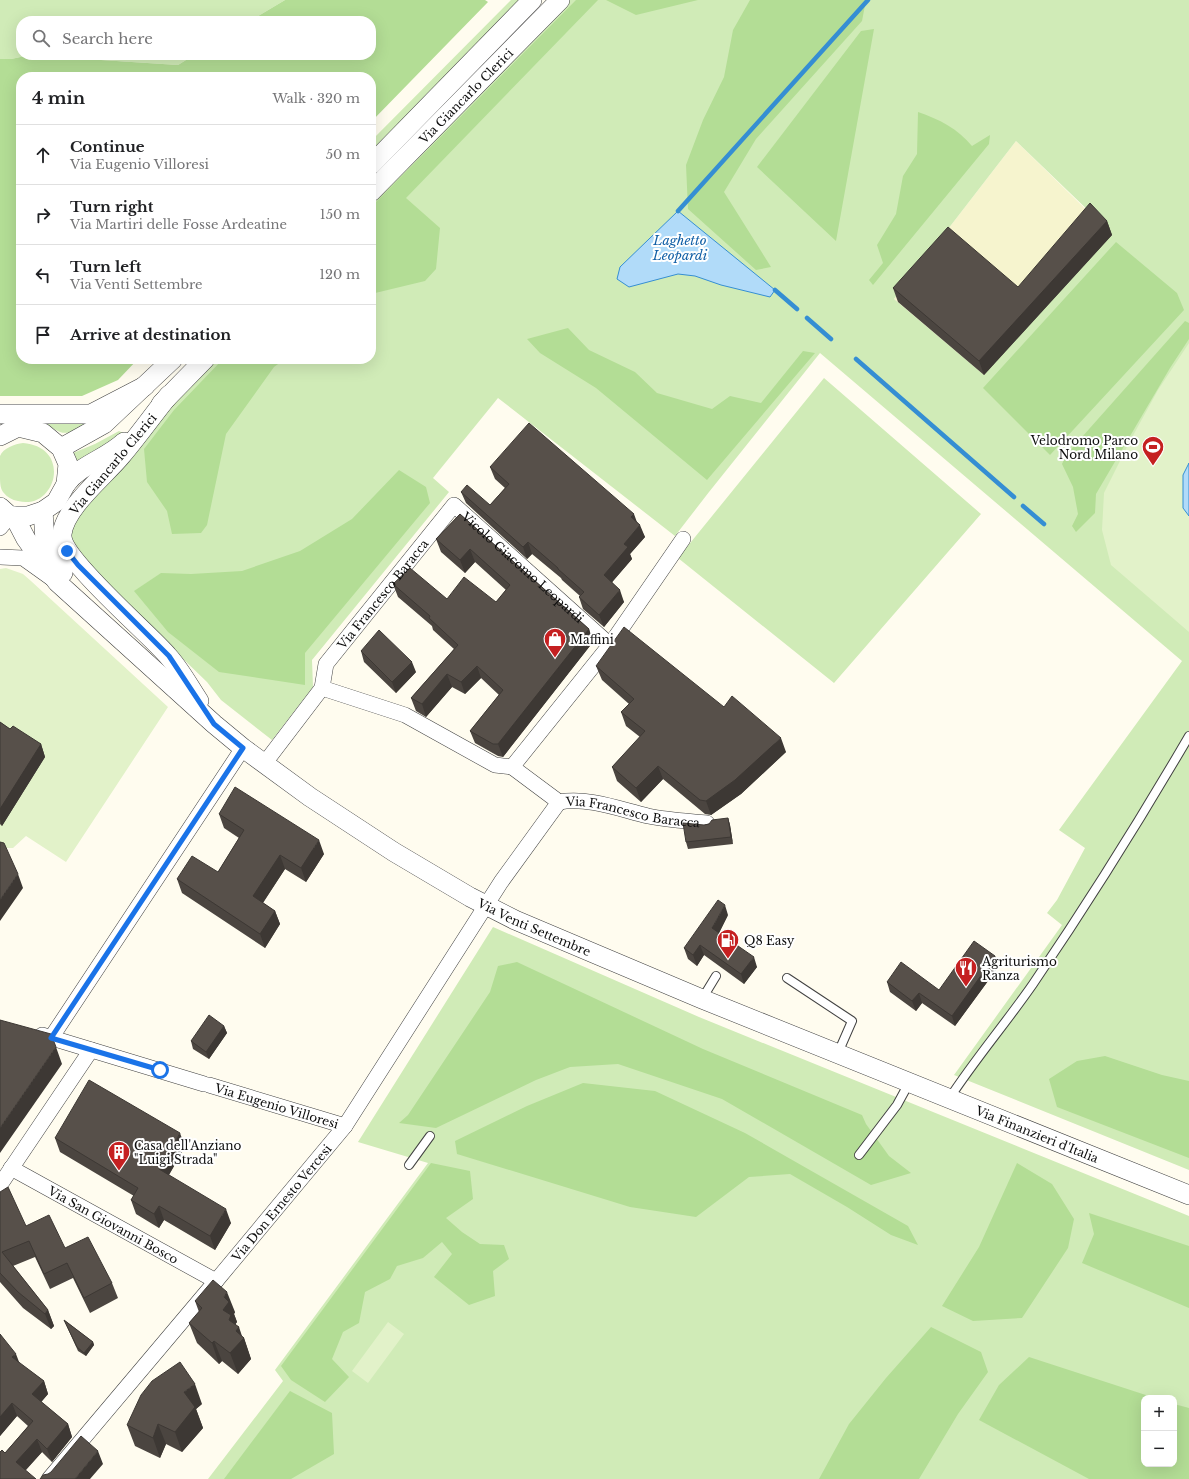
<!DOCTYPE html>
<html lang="en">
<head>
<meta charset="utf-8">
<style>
  body { margin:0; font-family:"Libre Baskerville",serif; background:#f6f6f6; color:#202124 }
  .controls { position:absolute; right:12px; bottom:12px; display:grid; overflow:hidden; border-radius:8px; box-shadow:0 4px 16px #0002 }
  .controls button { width:36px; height:36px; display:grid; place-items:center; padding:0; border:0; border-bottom:1px solid #e0e0e0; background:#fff; color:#202124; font:20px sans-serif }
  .stop { position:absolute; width:12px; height:12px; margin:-9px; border:3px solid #1a73e8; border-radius:50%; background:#fff }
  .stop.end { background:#1a73e8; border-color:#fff; box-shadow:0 1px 4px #0008 }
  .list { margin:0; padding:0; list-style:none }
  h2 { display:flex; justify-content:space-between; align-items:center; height:52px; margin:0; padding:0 16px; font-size:17px }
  h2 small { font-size:13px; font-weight:400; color:#757577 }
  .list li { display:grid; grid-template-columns:26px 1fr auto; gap:12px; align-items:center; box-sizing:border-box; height:60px; padding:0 16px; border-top:1px solid #e0e0e0 }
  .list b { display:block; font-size:15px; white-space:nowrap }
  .list p { margin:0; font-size:13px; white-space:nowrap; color:#757577 }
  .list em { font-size:13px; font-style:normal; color:#757577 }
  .icon { flex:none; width:22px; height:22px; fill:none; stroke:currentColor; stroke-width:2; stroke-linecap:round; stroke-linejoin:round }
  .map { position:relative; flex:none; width:1189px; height:1479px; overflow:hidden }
  .search { position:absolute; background:#fff; box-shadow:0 4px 16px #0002; left:16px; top:16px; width:360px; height:44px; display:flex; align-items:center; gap:10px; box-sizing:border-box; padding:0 14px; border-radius:16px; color:#757577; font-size:15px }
  .panel { position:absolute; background:#fff; box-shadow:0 4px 16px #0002; left:16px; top:72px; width:360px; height:292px; border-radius:16px }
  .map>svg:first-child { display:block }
</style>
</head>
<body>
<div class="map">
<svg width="1189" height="1479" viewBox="0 0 1189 1479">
  <rect width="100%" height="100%" fill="#fffcef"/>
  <path fill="#f6f4ce" d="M1016,141L1112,235L984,375L894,299Z"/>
  <path fill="#d0ebb7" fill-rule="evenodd" d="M0,0H285L250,21H21V55H30L11,59H0Z
    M511,0H529L371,161V141Z
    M567,0H1189V1170L954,1075L1062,925L1047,913L1057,900L1085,848L1059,830L1182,661L820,353L709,492L675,536L498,398L433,478L449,492L312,660L313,687L272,740L221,700L207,682L178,654L75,552L70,528L78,512L176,397L213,359H371V199ZM1016,141L1095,217L984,375L894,299Z
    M45,55H194L178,65L101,60Z
    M824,378L981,514L834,683L678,558Z
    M92,419L89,427C81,429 68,435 60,432C53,429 46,424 39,421Z
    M119,431L123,433L76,464L73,453L95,444Z
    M23,443C73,447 56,511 18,501C12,500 7,497 3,492C0,488 0,481 0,475C0,470 0,461 0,456C3,448 15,444 23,443Z
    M493,927L699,1017L1189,1216V1479H208L283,1381L275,1370L428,1163L358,1142ZM1144,1398H1174V1464H1144Z"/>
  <path fill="#b3dd95" d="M285,0H485L488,2L371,122V77H21V359H138L118,380L82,396H0V59H11L30,55H45L101,60L178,65L194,55H371V21H250Z
    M576,0H598L406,198L440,228L436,269L425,281L371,294V207Z
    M606,0H698L636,15Z
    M750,0H866L862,21L756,139L724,192L771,267L756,270L688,209L686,165L703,120L724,77L733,30Z
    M874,29L836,241L757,167L861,31Z
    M918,112C939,119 958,129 972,146L990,135L989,144L873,285L869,280L883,263L877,245L896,214L903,176L917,154Z
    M1116,242L1177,293L1184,310L1050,455L983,388Z
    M1185,321L1189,323V339L1170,368L1096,494L1095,513L1076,532L1072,526L1078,514L1073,487L1062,464L1066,455Z
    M568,328L589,350L635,372L657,393L712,409L730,396L761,403L803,351L815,353L707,480L596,388L540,353L527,339Z
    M223,359H285L274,367L226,434L207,525L201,533L172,534L167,511L147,482L144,449L174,410Z
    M399,470L426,487L430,503L305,653V685L219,672L168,632L134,591L161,573L191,574L242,571L300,551L352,519Z
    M517,962L703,1049L862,1115L866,1124L889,1156L911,1173L871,1185L722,1099L618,1064L570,1067L536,1080L436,1128L399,1123L408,1115L490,992L498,966Z
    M1105,1056L1162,1075L1189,1081V1158L1057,1107L1049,1079L1077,1061Z
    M583,1083L655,1091L745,1133L908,1226L918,1245L891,1235L847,1207L790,1174L749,1177L696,1217L630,1207L457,1154L455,1141L527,1106Z
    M431,1163L470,1171L473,1199L446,1218L462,1232L480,1244L504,1245L509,1259L493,1271L495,1296L469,1305L434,1277L452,1254L442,1242L423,1258L397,1266L390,1279L365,1292L359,1323L343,1332L332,1359L349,1377L325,1402L291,1380L281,1366Z
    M1017,1163L1052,1184L1074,1219L1068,1248L1022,1318L973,1321L942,1306L979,1247Z
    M1089,1213L1189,1246V1308L1082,1263L1094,1234Z
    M931,1327L981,1352L988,1372L958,1414L919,1479H819L849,1424L886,1378Z
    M1029,1357L1155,1398H1144V1464H1174V1404L1189,1408V1479H1089L979,1420L999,1385Z
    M290,1391L332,1413L334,1454L291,1479H224Z"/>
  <path fill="#e2f2c9" d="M1189,343V632L1111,565L1102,530L1104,493L1130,441L1158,390Z
    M6,568L23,574L31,581L168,707L66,862L26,836L13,848H0V569Z
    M388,1322L404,1334L368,1383L352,1371Z"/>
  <path fill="#b1dbf9" stroke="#358ed3" d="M678,211L775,290L770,297L721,285L695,276L678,274L629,287L617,279L620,267Z
    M1189,463V516L1183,508V475Z"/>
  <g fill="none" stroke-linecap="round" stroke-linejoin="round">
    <path stroke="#358ed3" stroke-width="4.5" d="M678,211L868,0
      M775,290L797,309
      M807,318L831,339
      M856,359L1014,497
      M1023,506L1044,524"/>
    <g stroke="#414141" stroke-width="10">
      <path id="service" d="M787,978L852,1021L838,1053
        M702,999L716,976
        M949,1099C975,1059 1006,1023 1033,984C1088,903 1140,820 1189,736
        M859,1155L897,1105L909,1083
        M409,1165L430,1136"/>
    </g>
    <g stroke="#414141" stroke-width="16">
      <g id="minor">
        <path d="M0,528L10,516"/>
        <path d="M0,557L23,558L51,578"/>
        <path d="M322,688L405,715L495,765L512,767"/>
        <path id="s1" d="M264,764L322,688L326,664L454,505L610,645"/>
        <path d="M559,802L512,767L610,645L683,539"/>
        <path id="s2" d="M559,802C589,797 619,809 648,816C667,820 687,821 707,823"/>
        <path d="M42,1035L204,1084"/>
        <path d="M51,1038L243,748"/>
        <path id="s3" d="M209,1085L345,1126"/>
        <path id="s4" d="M11,1168L216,1281"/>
        <path d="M0,1185L91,1050"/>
        <path id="s5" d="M49,1479L216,1281L345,1126L501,882L559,802"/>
      </g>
    </g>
    <g stroke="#414141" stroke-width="20">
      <g id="tertiary">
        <path d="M371,165L532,0"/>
        <path id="s6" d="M371,192L560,0"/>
        <path d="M169,395C153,415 138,436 122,455C105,476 65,507 62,534C59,558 150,634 168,656C180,669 189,686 199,701"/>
        <path d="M161,404L205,359"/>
        <path d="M0,414H91L145,386"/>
        <path d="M0,436L18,427L43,433L61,448L68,464L66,484L56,502L43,511L28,516H10L0,507"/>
        <path d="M61,448L104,424L173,359"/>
        <path d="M66,484C81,464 106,459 124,442"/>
        <path d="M43,511L45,541L63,573"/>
        <path id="s7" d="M14,516L26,539L57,582L214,724L243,748L310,797L394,852L470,897L515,920L702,999L1189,1195"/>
      </g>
    </g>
    <use href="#service" stroke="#fff" stroke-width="8"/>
    <use href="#minor" stroke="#fff" stroke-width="15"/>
    <use href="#tertiary" stroke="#fff" stroke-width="19"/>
  </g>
  <path fill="#4b4540" d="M1107,221L1112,235L984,375L898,302L893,288L1018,287Z
    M490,467L637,522L645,537L630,554L632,559L612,582L624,602L604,627L583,609L579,597L580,596L562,580L561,578L532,554L527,559L466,503L461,492L490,505L505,488L495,479Z
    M460,514L589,629L593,642L503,757L498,756L475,743L470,731L499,695L481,678L465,694L452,687L426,717L416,711L411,698L454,649L433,630L432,626L398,597L393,584L447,599L496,602L506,590L475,562L465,573L441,552L436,539Z
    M361,651L416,672L396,693L364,662Z
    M596,666L724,707L786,752L741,794L711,815L705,814L663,779L641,802L617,781L612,767L640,737L626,726L621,712L629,704L602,680Z
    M0,722L10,729L41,744L45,757L2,826L0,824Z
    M219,814L324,854L306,882L285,869L263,903L275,911L280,924L265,948L182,893L177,879L218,872L239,838L224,828Z
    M728,818L730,825L733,844L688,849L686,842L704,825Z
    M728,915L719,933L757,967L744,984L704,955L697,966L688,959L684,948Z
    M995,956L999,966L955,1026L922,1003L916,1011L890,992L887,982L939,990Z
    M224,1026L227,1033L209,1059L193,1049L191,1041Z
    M55,1138L185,1147L169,1175L231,1223L215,1250L164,1220L159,1228L136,1214L131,1200L134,1196L60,1152Z
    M0,1192L26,1226L65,1248L112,1283L118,1298L90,1313L73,1278L50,1289L35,1257L13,1266L48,1310L54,1326L51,1329L23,1308L0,1282Z
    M195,1301L235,1312L234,1314L237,1322L235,1324L242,1337L244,1338L251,1359L238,1374L222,1361L219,1364L197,1343L189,1323L199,1312Z
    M64,1320L93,1342L94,1345L86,1356L78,1351Z
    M0,1334L19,1363L44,1381L48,1394L41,1402L68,1424L72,1437L52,1462L42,1452L26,1470L5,1453L28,1426L17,1416L0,1436Z
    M202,1404L196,1409L203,1428L182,1452L166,1444L160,1458L135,1446L127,1425Z"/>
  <path fill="#3d3834" d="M1107,221L1112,235L984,375L979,361Z
    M634,514L638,525L631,517Z
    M640,525L645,537L630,554L632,559L608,587L604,575L624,544Z
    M528,542L532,554L527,559L523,547Z
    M470,549L475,562L465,573L460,560Z
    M620,590L624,602L604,627L599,615Z
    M589,629L593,642L503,757L498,744Z
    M412,662L416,672L396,693L392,682Z
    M477,666L481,678L465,694L461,682Z
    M447,674L452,687L426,717L422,704Z
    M781,738L786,752L741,794L711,815L706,801Z
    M41,744L45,757L2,826L0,819V809Z
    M658,766L663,779L641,802L636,788Z
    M728,818L730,825L733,844L731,837Z
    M319,840L324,854L306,882L301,868Z
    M280,855L285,869L258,910L253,896Z
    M18,874L23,888L0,921V900Z
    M725,905L728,915L716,939L712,928Z
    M275,911L280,924L265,948L260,934Z
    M700,945L704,955L697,966L693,955Z
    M995,956L999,966L955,1026L952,1016Z
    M754,957L757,967L744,984L741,974Z
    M919,993L922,1003L916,1011L912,1001Z
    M224,1026L227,1033L209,1059L206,1052Z
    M56,1047L62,1064L0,1153V1128Z
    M180,1133L185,1147L164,1183L159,1169Z
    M159,1206L164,1220L159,1228L154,1214Z
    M226,1209L231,1223L215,1250L210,1236Z
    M227,1292L235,1312L234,1314L237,1322L235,1325L239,1327L243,1339L244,1338L251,1359L238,1374L230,1353L223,1310L224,1297Z
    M48,1310L54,1326L51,1329L45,1314Z
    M214,1341L222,1361L219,1364L212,1343Z
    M93,1342L94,1345L86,1356L84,1353Z
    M16,1354L21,1367L12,1357Z
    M44,1381L48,1394L37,1407L32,1394Z
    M195,1384L202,1404L196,1409L203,1428L182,1452L175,1432L184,1392Z
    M12,1403L17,1416L0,1436V1417Z
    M68,1424L72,1437L52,1462L47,1449Z
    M158,1424L166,1444L160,1458L153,1438Z
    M37,1439L42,1452L21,1475L16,1462Z
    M98,1451L103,1464L90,1479H75Z"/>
  <path fill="#57504a" stroke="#3d3834" d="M1090,203L1107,221L979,361L893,288L948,227L1018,287Z
    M529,423L634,514L631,517L640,525L624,544L628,547L604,575L620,590L599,615L579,597L584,592L558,569V568L528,542L523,547L461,492L467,485L490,505L509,484L490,467Z
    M460,514L589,629L498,744H493L470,731L503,690L477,666L461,682L447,674L422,704L411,698L458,645L429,618L430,616L393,584L410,568L447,599L464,577L496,602L510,585L470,549L460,560L436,539Z
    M624,627L724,707L732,696L781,738L735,780L706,801L700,800L658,766L636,788L612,767L645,731L621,712L634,699L596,666Z
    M379,630L412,662L392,682L361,651Z
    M0,722L10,729L13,726L41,744L0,809Z
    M235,787L319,840L301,868L280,855L253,896L275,911L260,934L177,879L192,856L218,872L244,830L219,814Z
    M728,818L731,837L686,842L683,823L704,825L709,824L712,820Z
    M0,842L4,843L18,874L0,900Z
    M718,900L725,905L712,928L754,957L741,974L700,945L693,955L684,948Z
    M974,941L995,956L952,1016L919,993L912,1001L887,982L901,962L939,990Z
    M209,1015L224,1026L206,1052L191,1041Z
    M0,1020L51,1034L56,1047L0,1128Z
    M89,1080L180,1133L159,1169L226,1209L210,1236L159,1206L154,1214L131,1200L138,1188L55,1138Z
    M8,1187L26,1226L49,1215L65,1248L88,1237L112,1283L84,1298L67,1263L44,1274L29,1241L2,1252L48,1310L45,1314L18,1292L0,1273V1192Z
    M213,1280L227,1292L224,1297L229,1302L223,1310L231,1315L229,1320L239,1327L236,1331L244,1338L230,1353L214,1341L212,1343L189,1323L202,1308L195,1301Z
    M64,1320L93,1342L84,1353L77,1347Z
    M0,1334L16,1354L12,1357L44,1381L32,1394L68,1424L47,1449L37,1439L16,1462L36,1479H0V1452L2,1450L5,1453L33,1421L12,1403L0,1417Z
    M180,1362L195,1384L184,1392L195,1407L175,1432L158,1424L153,1438L127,1425L141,1395L152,1381Z
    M81,1436L98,1451L75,1479H40L43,1475L48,1474L51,1472Z"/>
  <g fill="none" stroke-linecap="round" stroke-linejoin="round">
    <path stroke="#1a73e8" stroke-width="5" d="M67,551L78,565L169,656L214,724L243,748L51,1038L160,1070"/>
  </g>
  <defs>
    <g id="stadium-pin" transform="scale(1.15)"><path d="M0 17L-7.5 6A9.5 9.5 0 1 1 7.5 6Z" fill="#c52021" stroke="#fff"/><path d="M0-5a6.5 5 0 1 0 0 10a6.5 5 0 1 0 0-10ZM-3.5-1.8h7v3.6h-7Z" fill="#fff"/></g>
    <g id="shop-pin" transform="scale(1.15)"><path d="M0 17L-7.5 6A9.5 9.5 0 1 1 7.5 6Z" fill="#c52021" stroke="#fff"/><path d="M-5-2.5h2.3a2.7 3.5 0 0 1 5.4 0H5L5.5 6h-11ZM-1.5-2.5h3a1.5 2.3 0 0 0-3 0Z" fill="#fff"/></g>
    <g id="fuel-pin" transform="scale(1.15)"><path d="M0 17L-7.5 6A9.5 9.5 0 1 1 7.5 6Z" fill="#c52021" stroke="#fff"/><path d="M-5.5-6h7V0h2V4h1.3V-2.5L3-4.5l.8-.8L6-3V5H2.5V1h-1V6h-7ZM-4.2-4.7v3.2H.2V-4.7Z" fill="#fff"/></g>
    <g id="restaurant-pin" transform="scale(1.15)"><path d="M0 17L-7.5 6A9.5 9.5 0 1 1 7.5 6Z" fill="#c52021" stroke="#fff"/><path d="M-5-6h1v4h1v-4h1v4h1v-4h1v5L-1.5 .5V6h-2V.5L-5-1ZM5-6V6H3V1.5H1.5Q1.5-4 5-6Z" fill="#fff"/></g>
    <g id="building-pin" transform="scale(1.15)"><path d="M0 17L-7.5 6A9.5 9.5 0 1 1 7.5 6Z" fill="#c52021" stroke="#fff"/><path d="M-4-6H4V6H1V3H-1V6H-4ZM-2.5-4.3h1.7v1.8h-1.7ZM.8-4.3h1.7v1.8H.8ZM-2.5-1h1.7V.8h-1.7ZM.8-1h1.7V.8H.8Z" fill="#fff"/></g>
  </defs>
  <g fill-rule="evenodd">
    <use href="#stadium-pin" x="1153" y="447"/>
    <use href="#shop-pin" x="555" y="639"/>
    <use href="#fuel-pin" x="728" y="940"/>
    <use href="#restaurant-pin" x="966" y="968"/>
    <use href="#building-pin" x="119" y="1152"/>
  </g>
  <g text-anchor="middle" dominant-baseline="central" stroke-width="4" stroke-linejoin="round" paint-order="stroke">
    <g font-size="12" fill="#0e0e0e" stroke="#fff">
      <text stroke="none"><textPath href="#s6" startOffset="135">Via Giancarlo Clerici</textPath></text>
      <text transform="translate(113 464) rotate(-50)">Via Giancarlo Clerici</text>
      <text stroke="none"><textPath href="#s1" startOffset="417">Vicolo Giacomo Leopardi</textPath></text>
      <text stroke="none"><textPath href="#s1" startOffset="210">Via Francesco Baracca</textPath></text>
      <text stroke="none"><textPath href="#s2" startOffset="75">Via Francesco Baracca</textPath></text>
      <text stroke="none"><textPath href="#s7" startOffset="671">Via Venti Settembre</textPath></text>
      <text stroke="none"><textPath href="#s3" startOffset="71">Via Eugenio Villoresi</textPath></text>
      <text stroke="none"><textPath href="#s7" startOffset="1215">Via Finanzieri d'Italia</textPath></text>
      <text stroke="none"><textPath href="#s5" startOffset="361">Via Don Ernesto Vercesi</textPath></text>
      <text stroke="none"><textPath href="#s4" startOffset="117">Via San Giovanni Bosco</textPath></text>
    </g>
    <g font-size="12" fill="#0e0e0e" stroke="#fff" text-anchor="start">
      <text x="1138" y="440" text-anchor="end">Velodromo Parco<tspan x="1138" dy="14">Nord Milano</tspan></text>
      <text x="570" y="639">Maffini</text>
      <text x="744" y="940">Q8 Easy</text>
      <text x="982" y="961">Agriturismo<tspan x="982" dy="14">Ranza</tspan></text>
      <text x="134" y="1145">Casa dell'Anziano<tspan x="134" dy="14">"Luigi Strada"</tspan></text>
    </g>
    <g font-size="13" font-style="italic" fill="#115fa6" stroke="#fff">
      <text x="680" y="240">Laghetto<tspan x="680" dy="15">Leopardi</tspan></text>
    </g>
  </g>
</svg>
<div class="controls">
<button>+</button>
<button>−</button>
</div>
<div class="stop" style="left:160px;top:1070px"></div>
<div class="stop end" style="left:67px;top:551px"></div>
<div class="search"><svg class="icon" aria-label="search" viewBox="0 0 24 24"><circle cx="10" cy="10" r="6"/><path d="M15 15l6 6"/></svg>Search here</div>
<section class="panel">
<h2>4 min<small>Walk · 320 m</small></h2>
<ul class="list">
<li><svg class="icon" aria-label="ahead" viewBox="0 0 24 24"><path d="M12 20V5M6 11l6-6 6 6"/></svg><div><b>Continue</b><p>Via Eugenio Villoresi</p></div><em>50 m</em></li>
<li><svg class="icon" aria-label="right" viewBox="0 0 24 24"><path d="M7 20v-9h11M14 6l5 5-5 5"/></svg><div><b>Turn right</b><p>Via Martiri delle Fosse Ardeatine</p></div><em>150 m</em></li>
<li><svg class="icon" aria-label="left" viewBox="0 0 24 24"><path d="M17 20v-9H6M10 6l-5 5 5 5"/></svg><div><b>Turn left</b><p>Via Venti Settembre</p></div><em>120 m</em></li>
<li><svg class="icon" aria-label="arrive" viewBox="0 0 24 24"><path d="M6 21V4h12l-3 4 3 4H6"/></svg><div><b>Arrive at destination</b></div></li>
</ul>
</section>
</div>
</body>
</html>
